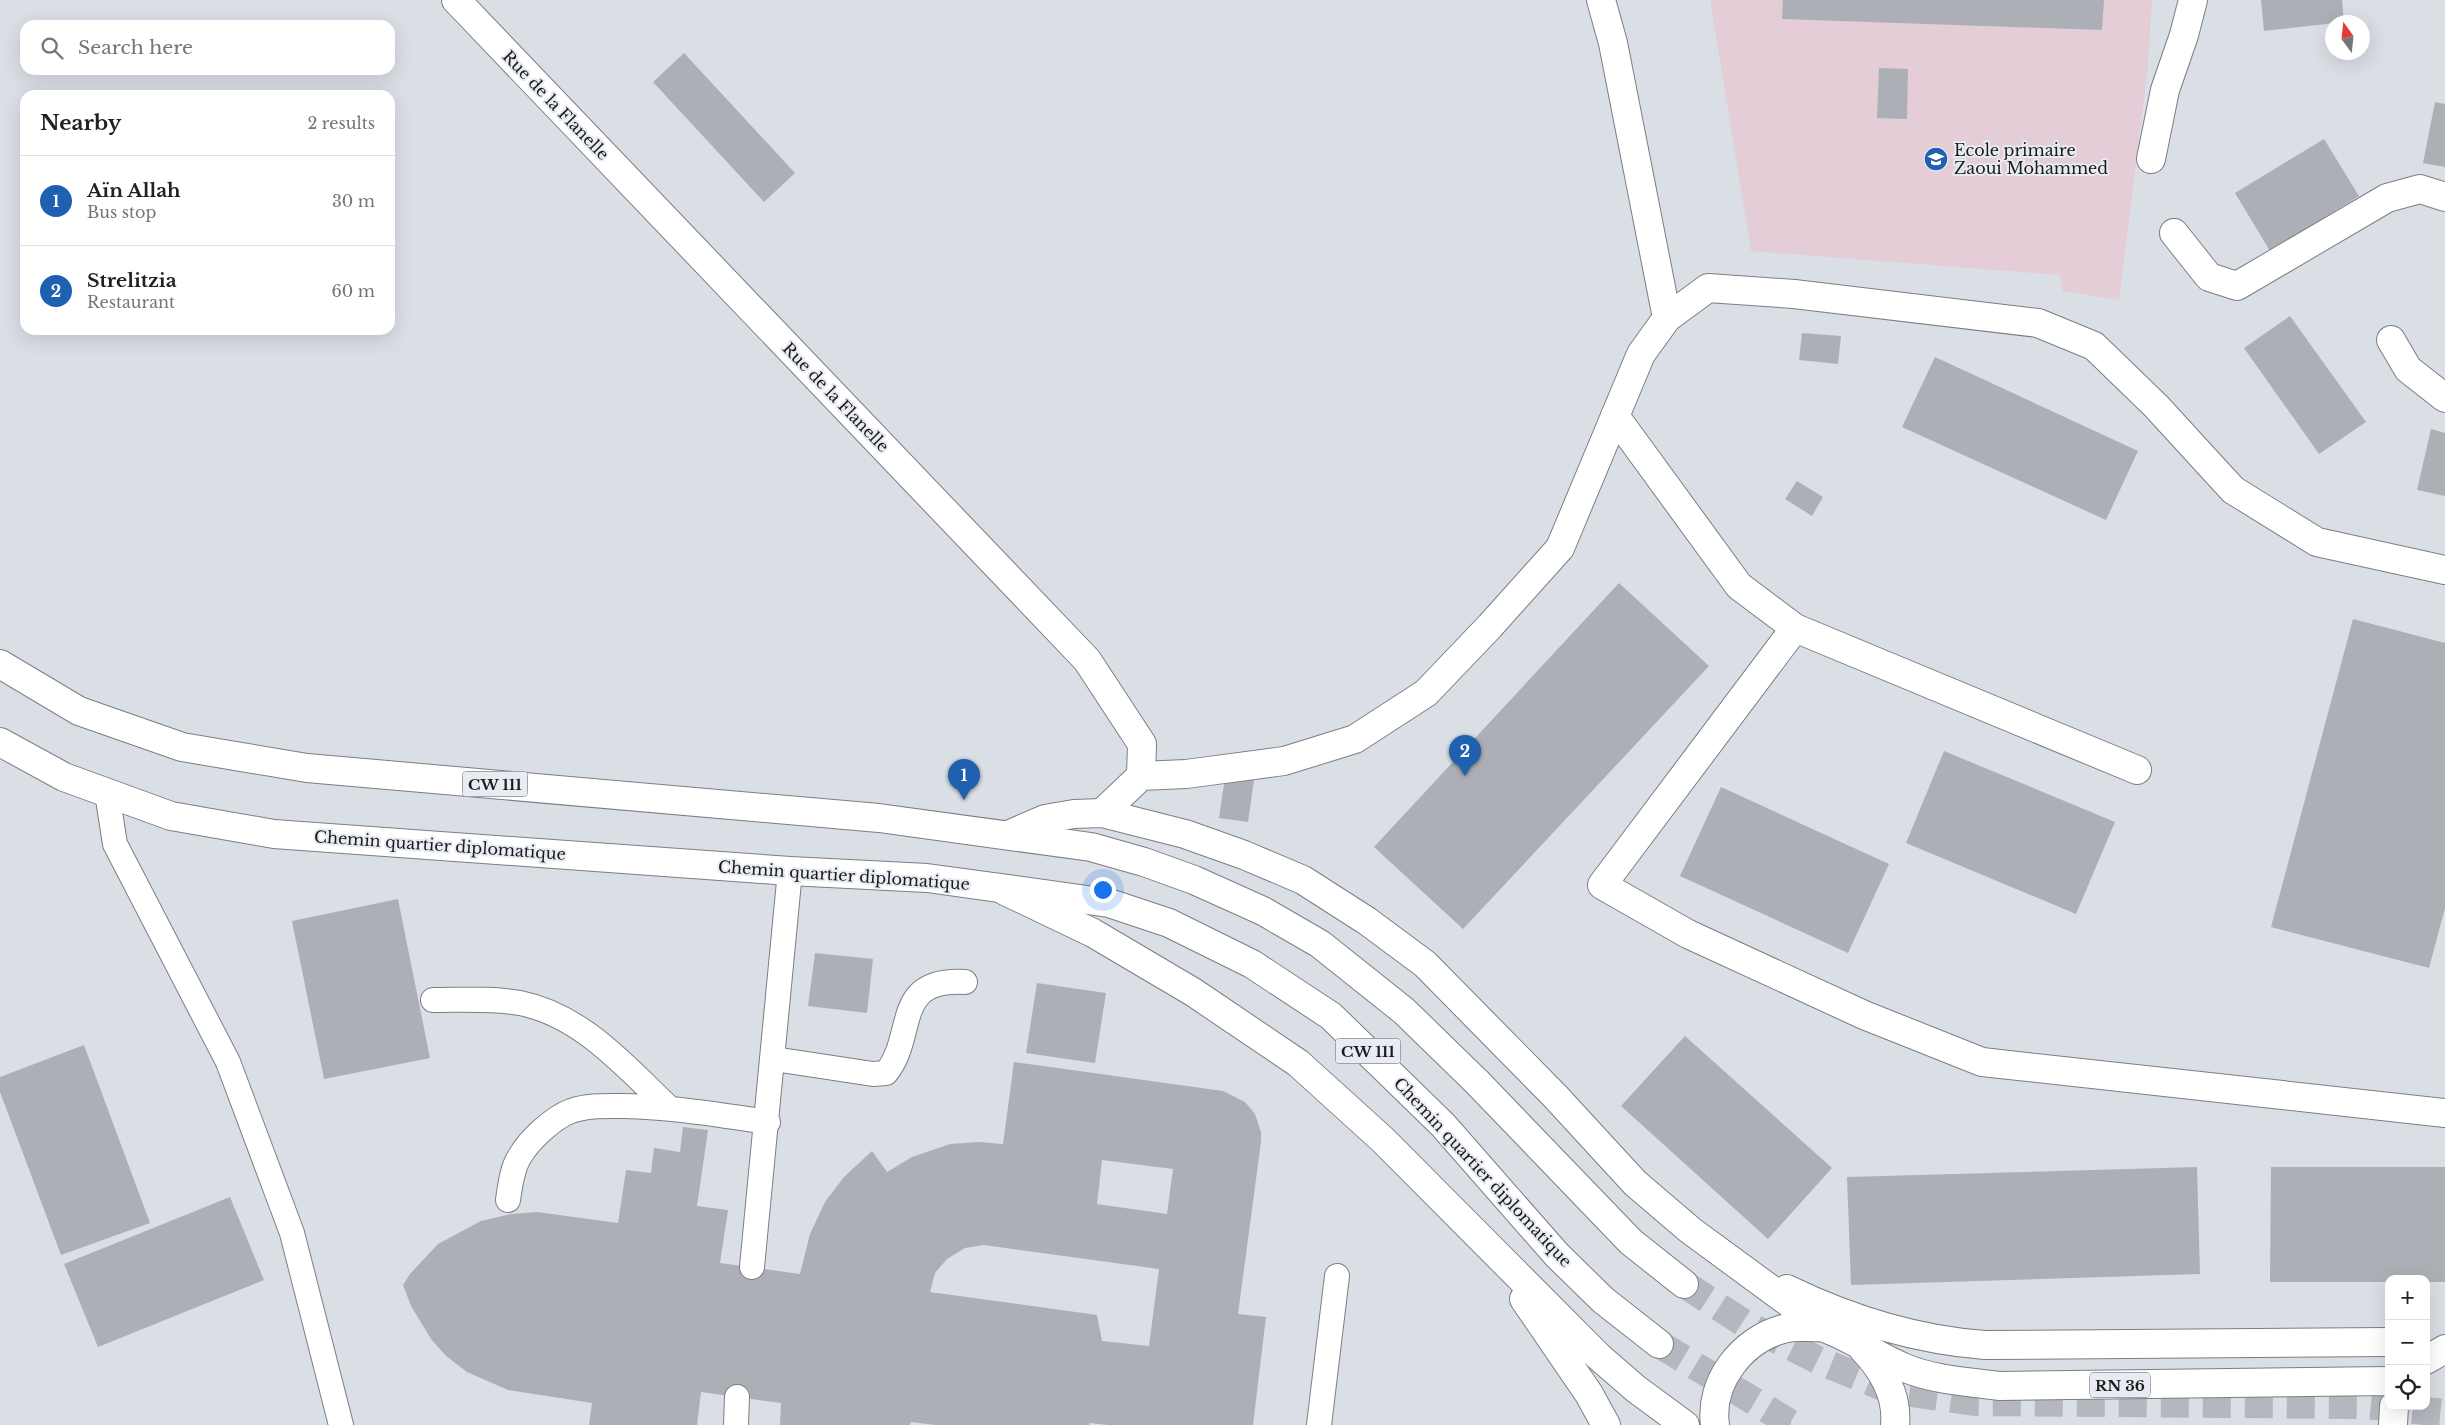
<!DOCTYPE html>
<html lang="en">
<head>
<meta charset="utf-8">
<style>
  body { margin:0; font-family:"Libre Baskerville",serif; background:#f6f6f6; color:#202124 }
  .controls { position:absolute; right:15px; bottom:15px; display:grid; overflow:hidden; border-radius:10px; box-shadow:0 5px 20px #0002 }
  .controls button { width:45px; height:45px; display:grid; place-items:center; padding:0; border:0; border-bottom:1px solid #e0e0e0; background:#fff; color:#202124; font:25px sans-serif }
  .compass { position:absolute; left:2325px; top:15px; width:45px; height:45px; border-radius:50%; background:#fff; box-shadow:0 5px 20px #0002; rotate:345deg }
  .you { position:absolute; left:1102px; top:889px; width:18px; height:18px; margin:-12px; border:4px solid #fff; border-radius:50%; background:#1a73e8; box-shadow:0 0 0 8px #1a73e833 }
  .badge { display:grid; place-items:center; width:32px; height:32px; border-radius:50%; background:#2060b1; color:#fff; font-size:16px; font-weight:700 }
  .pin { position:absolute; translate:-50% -41px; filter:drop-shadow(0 1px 2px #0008) }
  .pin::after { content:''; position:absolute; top:26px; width:18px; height:15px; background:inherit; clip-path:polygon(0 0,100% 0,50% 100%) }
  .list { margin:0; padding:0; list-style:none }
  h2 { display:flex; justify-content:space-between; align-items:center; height:65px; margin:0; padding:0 20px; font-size:21px }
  h2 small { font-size:16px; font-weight:400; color:#757577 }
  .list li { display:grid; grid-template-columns:32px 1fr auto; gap:15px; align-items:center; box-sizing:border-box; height:90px; padding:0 20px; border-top:1px solid #e0e0e0 }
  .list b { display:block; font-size:19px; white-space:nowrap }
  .list p { margin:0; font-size:16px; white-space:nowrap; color:#757577 }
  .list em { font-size:16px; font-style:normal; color:#757577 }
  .icon { flex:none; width:28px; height:28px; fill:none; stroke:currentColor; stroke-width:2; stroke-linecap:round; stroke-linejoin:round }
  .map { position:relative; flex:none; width:2445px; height:1425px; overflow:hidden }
  .search { position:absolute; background:#fff; box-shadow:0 5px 20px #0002; left:20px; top:20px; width:375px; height:55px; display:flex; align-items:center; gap:12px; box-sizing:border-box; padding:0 18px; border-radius:15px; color:#757577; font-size:19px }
  .panel { position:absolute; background:#fff; box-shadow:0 5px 20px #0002; left:20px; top:90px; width:375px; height:245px; border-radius:15px }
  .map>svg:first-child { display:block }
</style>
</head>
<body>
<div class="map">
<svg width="2445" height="1425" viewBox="0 0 2445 1425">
  <rect width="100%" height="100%" fill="#dadee5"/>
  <path fill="#e5cdd7" d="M1710,0H2152L2148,67L2119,300L2063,291L2060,275L1751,251Z"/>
  <path fill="#acb0b6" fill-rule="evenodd" d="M1783,0H2104L2102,30L1782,19Z
    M2261,0H2342L2344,22L2264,31Z
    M684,53L795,173L764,202L653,82Z
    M1879,68L1908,69L1907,119L1877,118Z
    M2435,102L2445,104V167L2423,163Z
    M2324,139L2359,196L2270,251L2235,193Z
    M2290,316L2366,422L2319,454L2244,348Z
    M1802,333L1841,336L1838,364L1799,360Z
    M1935,357L2138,451L2106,520L1902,427Z
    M2431,429L2445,433V496L2417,490Z
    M1797,481L1823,497L1812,516L1785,499Z
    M1619,583L1709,666L1463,929L1374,847Z
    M2353,619L2445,643V908L2429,968L2271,927Z
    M1944,751L2115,822L2076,914L1906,843Z
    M1225,777L1254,780L1248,822L1219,818Z
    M1721,787L1889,864L1848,953L1680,876Z
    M398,899L430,1058L324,1079L292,921Z
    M815,953L873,959L867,1013L808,1006Z
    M1037,983L1106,993L1095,1063L1026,1053Z
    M1685,1036L1832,1168L1768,1239L1621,1106Z
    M84,1045L150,1223L61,1255L0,1092V1077Z
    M1014,1062L1223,1091L1245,1102L1255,1114L1261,1132V1142L1238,1314L1266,1317L1253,1425H1108L1090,1423L1089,1425H935L911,1422L910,1425H780L781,1403L701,1392L697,1425H589L592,1403L508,1390L467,1372L446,1356L431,1339L411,1306L403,1285L410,1274L438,1244L481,1221L511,1214L537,1212L618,1223L626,1170L651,1173L654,1148L680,1152L683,1127L708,1130L697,1206L728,1210L720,1263L800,1274L810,1234L825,1202L844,1177L872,1151L887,1172L912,1157L950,1144L979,1142L1003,1144ZM1102,1160L1173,1169L1167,1214L1097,1204ZM984,1245L1159,1269L1149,1346L1102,1341L1097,1315L930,1292L935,1273L947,1259L965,1248Z
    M2197,1167L2200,1274L1851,1285L1847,1177Z
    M2271,1167H2445V1282H2426V1279H2389V1282H2270Z
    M230,1197L264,1280L98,1347L64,1264Z"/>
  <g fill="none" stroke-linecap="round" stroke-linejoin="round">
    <path stroke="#b4b7bd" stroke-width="28" stroke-dasharray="28 14" stroke-linecap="butt" d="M1684,1284L1747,1325L1818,1360L1890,1390L1975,1402L2364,1405L2445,1413
      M1659,1344L1790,1423L1798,1425"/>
    <g stroke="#7b7e84" stroke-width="26">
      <path id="lane" d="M107,793L115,844L228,1062L292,1233L341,1425
        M433,1000C462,1000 492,998 520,1003C581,1015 625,1066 668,1107
        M774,1059L873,1074L886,1073C917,1035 891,978 965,982
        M508,1200C510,1186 512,1168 520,1156C530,1139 553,1118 571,1111C588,1105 606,1106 624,1106C673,1107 720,1115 768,1122
        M752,1267L790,871
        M736,1425L737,1397
        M1319,1425L1337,1276"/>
    </g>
    <g stroke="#7b7e84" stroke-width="30">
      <path id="street" d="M1601,0L1613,43L1667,318
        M2151,159L2165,90L2184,35L2193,0
        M2174,233L2209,277L2237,286L2387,198L2420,189L2445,197
        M2391,340L2408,369L2445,398
        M1615,416L1739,586L1795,628L2137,770
        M1795,628L1602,885L1688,934L1864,1015L1982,1062L2445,1113"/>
    </g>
    <g stroke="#7b7e84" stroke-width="30">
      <path id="secondary" d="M456,0L1087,660L1142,744L1141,776L1102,813
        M1141,776L1186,774L1284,761L1355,739L1426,693L1490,626L1560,548L1641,354L1667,318L1708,288L1794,294L2038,323L2094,346L2156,406L2233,490L2317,542L2445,570"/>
    </g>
    <g stroke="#7b7e84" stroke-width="30">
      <path id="primary" d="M1008,835L1045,819L1074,814L1102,813L1185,834L1244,855L1303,880L1367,921L1425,964L1555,1096L1635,1183L1690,1230L1822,1327C1851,1337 1876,1356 1905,1368C1934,1380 1969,1382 2000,1386L2389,1381
        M1005,891L1093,933L1193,992L1298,1063L1383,1140L1598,1356L1636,1389L1685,1425
        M1787,1289C1849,1319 1916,1340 1985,1345L2389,1342
        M1524,1299L1589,1394L1606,1425
        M1863,1349C1883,1370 1898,1395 1895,1425
        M2426,1360L2445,1349
        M1715,1425C1709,1382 1742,1340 1783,1329C1794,1325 1810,1328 1822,1327
        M2393,1425L2394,1406"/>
    </g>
    <g stroke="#7b7e84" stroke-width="30">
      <path id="highway" d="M0,664L79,711L182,747L307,768L879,818L1091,847L1144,862L1194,880L1263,911L1320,944L1404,1011L1477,1082L1631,1242L1684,1284
        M0,742L64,777L171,816L274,834L790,871L927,878L1109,903L1169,923L1252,964L1331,1016L1443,1125L1557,1255L1603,1300L1659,1344"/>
    </g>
    <use href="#lane" stroke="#fff" stroke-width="24"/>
    <use href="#street" stroke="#fff" stroke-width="28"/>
    <use href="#secondary" stroke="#fff" stroke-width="28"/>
    <use href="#primary" stroke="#fff" stroke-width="28"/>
    <use href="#highway" stroke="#fff" stroke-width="28"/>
  </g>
  <defs>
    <g id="school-disc" transform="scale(1.25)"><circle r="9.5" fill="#2060b1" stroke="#e8ebf2"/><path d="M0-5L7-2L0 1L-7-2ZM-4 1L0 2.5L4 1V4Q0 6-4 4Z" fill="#fff"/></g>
  </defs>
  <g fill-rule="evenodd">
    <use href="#school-disc" x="1936" y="159"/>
  </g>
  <g text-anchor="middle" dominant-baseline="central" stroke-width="4" stroke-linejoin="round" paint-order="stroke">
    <g fill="#e8ebf2" stroke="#58595e" stroke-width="1">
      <rect x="462.5" y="771.5" width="65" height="25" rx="4"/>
      <rect x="1335.5" y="1038.5" width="65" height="25" rx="4"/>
      <rect x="2090" y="1372.5" width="60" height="25" rx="4"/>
    </g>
    <g font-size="15" font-weight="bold" fill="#1a1b1e">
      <text x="495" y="784">CW 111</text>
      <text x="1368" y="1051">CW 111</text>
      <text x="2120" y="1385">RN 36</text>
    </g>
    <g font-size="16" fill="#1a1b1e" stroke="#e8ebf2">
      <text transform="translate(556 105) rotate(46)">Rue de la Flanelle</text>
      <text transform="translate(836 397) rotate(46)">Rue de la Flanelle</text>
      <text transform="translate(440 845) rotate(4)">Chemin quartier diplomatique</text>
      <text transform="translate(844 875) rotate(4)">Chemin quartier diplomatique</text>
      <text transform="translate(1483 1172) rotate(47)">Chemin quartier diplomatique</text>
    </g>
    <g font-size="16" fill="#1a1b1e" stroke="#e8ebf2" text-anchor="start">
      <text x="1954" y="150">Ecole primaire<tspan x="1954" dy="18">Zaoui Mohammed</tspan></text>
    </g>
  </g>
</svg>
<div class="controls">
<button>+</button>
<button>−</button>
<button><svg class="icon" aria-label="locate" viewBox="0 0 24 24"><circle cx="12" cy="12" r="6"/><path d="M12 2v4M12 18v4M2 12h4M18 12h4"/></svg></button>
</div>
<svg class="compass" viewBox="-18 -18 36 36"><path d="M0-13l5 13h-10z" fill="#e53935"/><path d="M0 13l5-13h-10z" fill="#757577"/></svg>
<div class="you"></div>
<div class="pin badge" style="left:964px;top:800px">1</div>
<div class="pin badge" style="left:1465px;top:776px">2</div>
<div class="search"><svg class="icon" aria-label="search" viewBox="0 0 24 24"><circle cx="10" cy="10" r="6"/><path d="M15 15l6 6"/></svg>Search here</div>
<section class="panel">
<h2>Nearby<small>2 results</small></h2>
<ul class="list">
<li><span class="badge">1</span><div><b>Aïn Allah</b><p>Bus stop</p></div><em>30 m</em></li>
<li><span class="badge">2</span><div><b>Strelitzia</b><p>Restaurant</p></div><em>60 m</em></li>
</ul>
</section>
</div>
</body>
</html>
